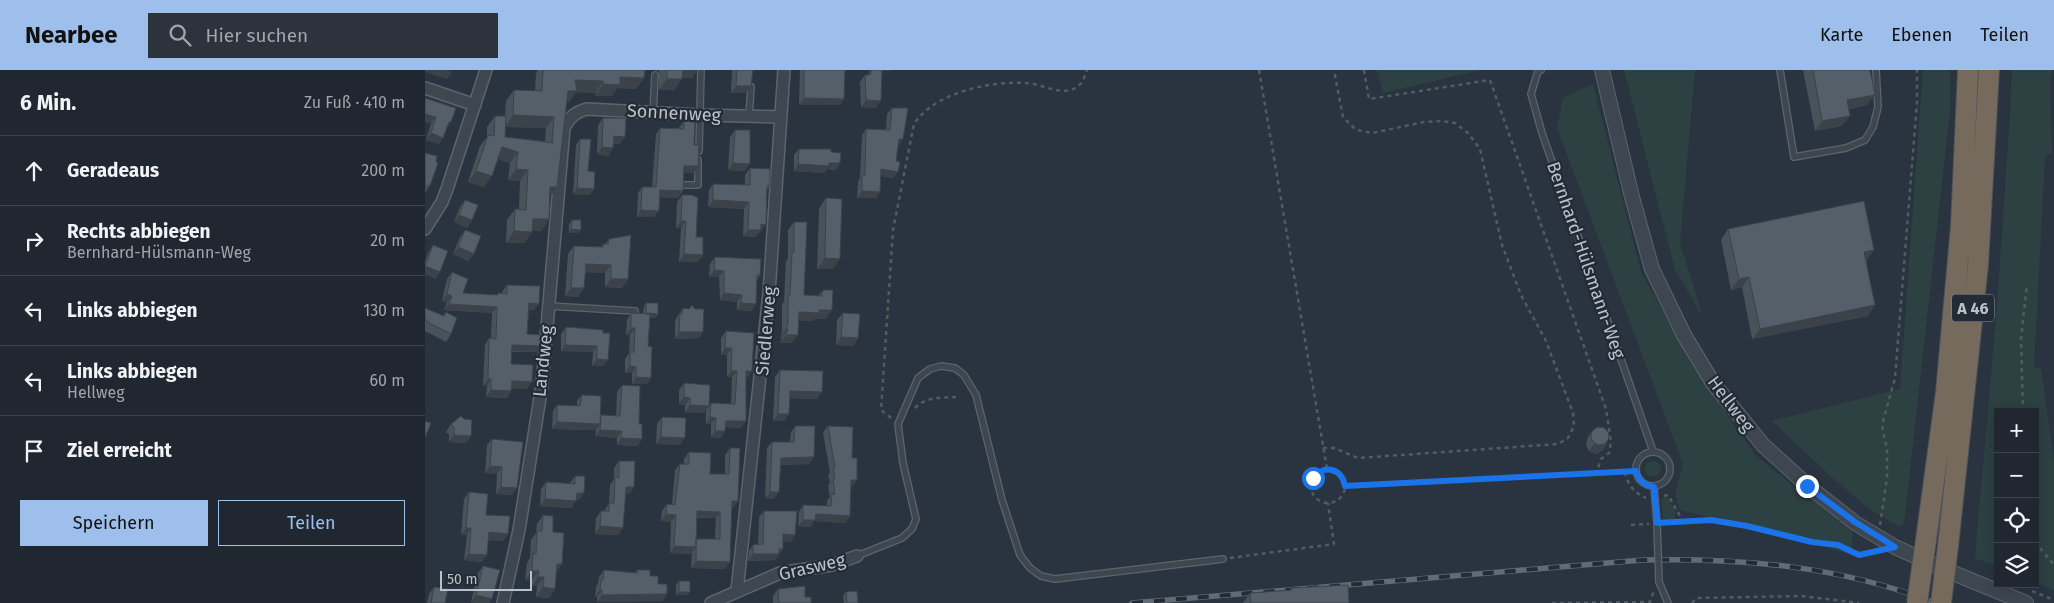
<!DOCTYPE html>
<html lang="de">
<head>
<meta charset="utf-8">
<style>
  body { margin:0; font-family:"Fira Sans",sans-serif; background:#2d333c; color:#f1f3f6 }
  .controls { position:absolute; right:15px; bottom:15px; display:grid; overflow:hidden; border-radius:0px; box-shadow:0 2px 12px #0003 }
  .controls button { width:45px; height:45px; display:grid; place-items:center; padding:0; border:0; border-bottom:1px solid #3d444c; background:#202730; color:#f1f3f6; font:25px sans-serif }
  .scale { position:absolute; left:15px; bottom:12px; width:92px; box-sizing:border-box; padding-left:5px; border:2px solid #bbc1ca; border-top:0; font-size:14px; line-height:18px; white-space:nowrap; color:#bbc1ca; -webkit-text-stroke:4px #232b35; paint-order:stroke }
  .stop { position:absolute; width:15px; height:15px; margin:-11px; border:4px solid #1a73e8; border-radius:50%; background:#fff }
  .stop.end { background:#1a73e8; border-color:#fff; box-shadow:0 1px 5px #0008 }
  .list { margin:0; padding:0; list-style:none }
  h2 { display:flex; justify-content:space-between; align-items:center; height:65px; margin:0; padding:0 20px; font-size:21px }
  h2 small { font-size:16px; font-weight:400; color:#a2a5ab }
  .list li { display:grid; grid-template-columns:32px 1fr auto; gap:15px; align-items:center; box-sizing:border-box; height:70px; padding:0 20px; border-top:1px solid #3d444c }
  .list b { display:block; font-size:19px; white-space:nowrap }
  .list p { margin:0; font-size:16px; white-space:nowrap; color:#a2a5ab }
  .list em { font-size:16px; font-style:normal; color:#a2a5ab }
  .actions { display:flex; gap:10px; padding:15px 20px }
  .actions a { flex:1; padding:11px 0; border:1px solid #9ebfec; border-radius:0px; text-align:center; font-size:18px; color:#9ebfec }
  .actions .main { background:#9ebfec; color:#111 }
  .icon { flex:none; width:28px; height:28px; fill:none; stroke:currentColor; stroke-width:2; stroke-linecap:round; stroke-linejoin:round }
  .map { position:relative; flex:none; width:1629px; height:533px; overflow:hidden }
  header { display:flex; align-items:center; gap:30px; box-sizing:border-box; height:70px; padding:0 25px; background:#9ebfec; color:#111 }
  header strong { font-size:24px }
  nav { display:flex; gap:28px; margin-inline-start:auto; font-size:18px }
  .search { width:350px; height:45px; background:#2d333c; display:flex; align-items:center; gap:12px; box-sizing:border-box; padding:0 18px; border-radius:0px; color:#a2a5ab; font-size:19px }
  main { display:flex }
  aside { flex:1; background:#202730 }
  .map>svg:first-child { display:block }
</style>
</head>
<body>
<header>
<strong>Nearbee</strong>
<div class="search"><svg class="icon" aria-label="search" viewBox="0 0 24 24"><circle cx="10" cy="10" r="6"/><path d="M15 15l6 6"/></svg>Hier suchen</div>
<nav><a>Karte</a><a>Ebenen</a><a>Teilen</a></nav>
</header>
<main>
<aside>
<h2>6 Min.<small>Zu Fuß · 410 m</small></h2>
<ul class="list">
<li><svg class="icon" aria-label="ahead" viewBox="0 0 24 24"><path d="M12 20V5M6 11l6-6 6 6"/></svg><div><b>Geradeaus</b></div><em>200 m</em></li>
<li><svg class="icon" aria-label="right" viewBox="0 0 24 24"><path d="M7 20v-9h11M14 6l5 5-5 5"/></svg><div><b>Rechts abbiegen</b><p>Bernhard-Hülsmann-Weg</p></div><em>20 m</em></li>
<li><svg class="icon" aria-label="left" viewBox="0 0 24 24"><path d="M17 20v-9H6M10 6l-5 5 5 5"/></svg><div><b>Links abbiegen</b></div><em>130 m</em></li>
<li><svg class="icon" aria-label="left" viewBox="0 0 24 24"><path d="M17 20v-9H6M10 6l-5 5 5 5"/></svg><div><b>Links abbiegen</b><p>Hellweg</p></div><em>60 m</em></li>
<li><svg class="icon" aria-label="arrive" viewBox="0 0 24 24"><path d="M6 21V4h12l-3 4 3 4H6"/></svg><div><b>Ziel erreicht</b></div></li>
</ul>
<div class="actions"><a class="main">Speichern</a><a>Teilen</a></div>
</aside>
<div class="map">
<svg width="1629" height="533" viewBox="0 0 1629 533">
  <rect width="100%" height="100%" fill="#2a3440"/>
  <path fill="#2d4142" d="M952,0H1055L958,23Z
    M1199,0H1270L1255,173L1278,247L1250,200Z
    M1498,0H1525V41L1479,454L1474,457L1442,437L1404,405L1347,351L1475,319Z
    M1587,0H1627L1625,20L1627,83L1620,87L1609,298H1616L1629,392V520L1610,512V342H1573V497L1550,488L1572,236L1586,29Z
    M1168,14L1216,202L1268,296L1330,385L1428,463L1426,485L1377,469L1255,440L1250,424L1258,394L1132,58L1138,28Z
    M1220 399a8 8 0 1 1 16 0a8 8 0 1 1-16 0Z
    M1242,427L1251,443L1249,449L1238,450L1236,429Z"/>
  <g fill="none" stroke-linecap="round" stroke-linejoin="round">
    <g stroke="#5c646d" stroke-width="8">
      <path id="service" d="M1116,0L1113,1L1106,24L1117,63L1228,381
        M1355,0L1369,87L1421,78L1440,70L1448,57L1453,37L1451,0
        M228,43L230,5
        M324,46L326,17
        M274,81L276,0
        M257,115H273V90
        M124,236L210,241
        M1211 399a17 17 0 1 1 34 0a17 17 0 1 1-34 0Z
        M1229,417L1232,453
        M432,486L477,468L487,459L491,449L478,393L473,354L493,308L505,299L516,296L530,298L539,305L551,325L577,430L595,485L605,498L616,506L630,509L798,489
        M1234,512L1243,533"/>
    </g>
    <g stroke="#5c646d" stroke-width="14">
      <path id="minor" d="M0,18L50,35
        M0,159L17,132L22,119L61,0
        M312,521L344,223L359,0
        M78,533L94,460L117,315L139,58C145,47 150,42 162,39L274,45L356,47
        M286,533L355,503L407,495L432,486"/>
    </g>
    <g stroke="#5c646d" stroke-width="16">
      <path id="tertiary" d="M1177,0L1207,127L1227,199L1259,265L1288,313L1338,375L1383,416L1430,453L1470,477L1516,498L1601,533"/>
    </g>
    <g stroke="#49515a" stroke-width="22">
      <path id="motorway" d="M1501,470L1521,322L1536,156L1543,0
        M1523,476L1553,195L1564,0"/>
    </g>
    <path stroke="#4d5e60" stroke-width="2.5" stroke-dasharray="4 4" stroke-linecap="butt" d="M834,0L902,399
      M939,0L944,29L1065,10L1181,339L1186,372L1184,383L1176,389L1171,404
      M490,338C502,326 516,328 531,327
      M1598,342L1596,269L1602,214
      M466,348L456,340L468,160L489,54C509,23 564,11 600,13C615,13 631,24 646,20C656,17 659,9 662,0
      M898,378H909L933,388L1133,374L1143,368L1149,356L1148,343L1121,271L1096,225L1077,175L1055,79L1043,63L1030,53L1017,51L999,52L947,63L931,60L918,47L909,0
      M886 416a17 17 0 1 1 34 0a17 17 0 1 1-34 0Z
      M1200,402C1203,415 1209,423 1221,428
      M920,416L1211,401
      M1239,426L1243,425L1258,451
      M1240,453L1286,450L1323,456L1387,472L1413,475L1434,485L1451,481
      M1206,455L1224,454
      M1455,455L1462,408V380L1457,355L1470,308L1492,32V0
      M1610,472L1629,495
      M805,488L909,474L903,433
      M1607,521L1629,530
      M1127,533L1225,532L1229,521
      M1267,533L1271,528L1377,526L1434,533"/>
    <use href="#service" stroke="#3e4650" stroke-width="5.5"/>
    <use href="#minor" stroke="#3e4650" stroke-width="11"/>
    <use href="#tertiary" stroke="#3e4650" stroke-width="14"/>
    <use href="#motorway" stroke="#756a5c" stroke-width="20"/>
    <g stroke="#616b76" stroke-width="5.5">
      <path id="rail" d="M707,533L1218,490C1318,488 1416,496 1510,533"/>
    </g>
    <use href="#rail" stroke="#232b35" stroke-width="4" stroke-dasharray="11" stroke-linecap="butt"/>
    <g stroke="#5c646d" stroke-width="8" stroke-linecap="butt">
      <path id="service-bridge" d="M1232,453L1234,512"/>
    </g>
    <g stroke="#49515a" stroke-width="22" stroke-linecap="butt">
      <path id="motorway-bridge" d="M1492,533L1501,470
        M1516,533L1523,476"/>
    </g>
    <use href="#service-bridge" stroke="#3e4650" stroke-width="5.5"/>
    <use href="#motorway-bridge" stroke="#756a5c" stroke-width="20"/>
  </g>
  <path fill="#48525b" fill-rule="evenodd" d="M113,0H220L219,8L211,19L192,18L187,26H170L171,23L151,22L144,32H141L125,127L124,149L116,161L107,160V162L99,173H81L82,150L90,139H94L95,111L83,110L85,93L73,89L59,117L43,112L55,76L62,67V57L70,46H80L81,31L89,20L110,21L111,4ZM81,57L121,58L120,71L80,67Z
    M234,0H272L267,8H257L249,20H234Z
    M307,0H328L321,23H306Z
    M375,0H420L415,35H374Z
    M445,0H465L464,1H457L451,38L436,37L435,12L440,5H443Z
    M1378,0H1445L1442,35L1424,39L1417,56L1390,61Z
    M0,28L26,52L21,59L14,74L1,70L6,54Z
    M467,38L478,69L473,75L468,108L456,106L451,128H432L433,112L435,108L437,65L441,59L461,60L462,44Z
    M178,48L195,74H188V78L183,86L172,84L173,55Z
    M259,51L269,75L273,96L269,103L258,102V121L253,128L234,127L229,147H212L213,123L217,117H227L231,64L235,58H254Z
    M310,60L320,101L303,100L305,67Z
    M155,69L163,101L165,125L148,124L151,75Z
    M374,79L411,100L402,99L399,103L369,101V85Z
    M0,83L5,116L0,123Z
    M325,98L345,116L342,120L336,161H335L331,167L318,166L319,139L283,137L284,120L288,114L320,115V105Z
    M257,125L278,185L273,192H254L256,158H251L252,132Z
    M401,128L408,199H392L394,139Z
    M40,130L47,150L42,158L29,152L35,137Z
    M147,150L153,163H144V154Z
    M369,152L379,225L393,226L398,220L401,249H390L388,251H373L367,273H355L357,268H355L357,262V234L359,232L361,191L363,188V160Z
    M1303,159L1442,190L1443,246L1327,269L1317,217L1306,220L1296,170Z
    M40,160L49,184L43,191L28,184L35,167Z
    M184,169L203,209L197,218L180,217V203L161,202L153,227L140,226L143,184L149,176L176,177L178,174H180Z
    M8,175L11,209L0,204V191L4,181Z
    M290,187L335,205L332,210L331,234L326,241L312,240V232L295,230L294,207H284L285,194Z
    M27,202L38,223L72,225L73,223H77V222L82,215L109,240H104L102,264L117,276L112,282H86V294L102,319L86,318L82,328L61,327L62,316H58L60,275L64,268H66L67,243L19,240L22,233L17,231L22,209Z
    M221,233L233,244L230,248H225L223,276L226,308L222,314H207V303H200V289L204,283L205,265H201L202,250L206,243H218L219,236Z
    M0,238L18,246L21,242L26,264L21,272L0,261Z
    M258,238L278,262L274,268L250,269V250Z
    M418,243L433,268L428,276L411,275L412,250Z
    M141,257L178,260V296H167L168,282L136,281V264Z
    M301,261L327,301L322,308H321V351L316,358L301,357L296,368L286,367V354H281V340L286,333L306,334L307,307H302V285H296V268Z
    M355,300L392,329L365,328L359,351H348L350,307Z
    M259,313L279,343L260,342V335L254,334V320Z
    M197,315L214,354L217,369L212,376L192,375V368L170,366L171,360L127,359L128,341L132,335L152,336V331L157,325L175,346L176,345L191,346L192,322Z
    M237,347L255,375L231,374L232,354Z
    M26,354L46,366L41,373L24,372V365L21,362Z
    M370,356L384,394L355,395L349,429L340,428L342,378L347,372H365L366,362Z
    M403,356L427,388V417H426L425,446L420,453L389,451L386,457L373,456L374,442L378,435L402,436V431L405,427L403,415L405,413L403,405L405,403L398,362Z
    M1168,360L1178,380L1171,384L1164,381L1161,375L1163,367Z
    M67,369L87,425L71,424L72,404L60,403L62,375Z
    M305,378L313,431L308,438H307L305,492L300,499L266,498L267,483L266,484L245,483L246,452L236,451L237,441L242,434H247L250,400L255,394H259V389L264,382L285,404H300V385ZM272,448H291L290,469H271Z
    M194,391L209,417L204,424H201L198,458L193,465L170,464L171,448L176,441H179L184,433L185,415L189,409V398Z
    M150,406L159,423L154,430H151L146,438L115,436L116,419L121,412L145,413Z
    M44,422L61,445L83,464L78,471L63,470L57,492L39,490L42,465H36L39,429Z
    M339,441L366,472L358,471V479L350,490L323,491L324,481L328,475L333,474L334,447Z
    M118,445L128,462L131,502L130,519L124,528L111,527L112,516H107V510H100L102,493L105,488L106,470L111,463L112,454Z
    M58,496L64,533L46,532L53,503Z
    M179,500L210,503L212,500L225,506L242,524L237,531L172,532V527H170L171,517L173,513L174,507Z
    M254,511L262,525H251V515Z
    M9,517L20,533H2L4,524Z
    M866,518L924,533H818L825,523L865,520Z
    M353,519L380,527L386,533H348V526Z
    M421,522L433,533H419L418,526Z"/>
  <path fill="#3b424a" d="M0,0H21L27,2L22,9L0,2Z
    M256,0H272L267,8H250Z
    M453,0H465L464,1H452Z
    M195,7L219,8L211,19L192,18L187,26H170L178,14Z
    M242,9H257L249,20H234Z
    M150,10L178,11L171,23L151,22L144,32H135Z
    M311,16H326L321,23H306Z
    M1450,25L1442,35L1415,40L1422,30Z
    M379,28L419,29L415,35H374Z
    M441,30L456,31L451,38L436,37Z
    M0,44L11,47L6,54L0,52Z
    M88,45L129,47L121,58L80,57Z
    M1425,46L1417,56L1390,61L1397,51Z
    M24,52H26L21,59Z
    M6,63L18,68L14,74L1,70Z
    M189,66L200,67L195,74L184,73Z
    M474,69H478L474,75H470Z
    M77,77L93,82L85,93L69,88Z
    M177,77L188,78L183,86L172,84Z
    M308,93L325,94L320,101L303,100Z
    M404,93H415L411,100L402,99L399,103L369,101L373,94Z
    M259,96H273L269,103L254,102Z
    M91,99L103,100L95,111L83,110Z
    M456,99L473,102L468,108L452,105Z
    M51,101L67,106L59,117L43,112Z
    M125,117H132L124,129Z
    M152,118L169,119L165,125L148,124Z
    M235,120L258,121L253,128L230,127Z
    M437,121L455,122L451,128H432Z
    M288,130L324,132L319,139L283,137Z
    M216,140L234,141L229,147H212Z
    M34,145L47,150L42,158L29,152Z
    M108,149H124L116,161L100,160Z
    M256,151H261L256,158H251Z
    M336,154L341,155L331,167L318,166L323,160Z
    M146,159L156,160L153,163H144Z
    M89,161L107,162L99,173H81Z
    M33,177L49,184L43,191L28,184Z
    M1449,180L1442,190L1432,192L1439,182Z
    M259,184L278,185L273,192H254Z
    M400,188L415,189L408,199H392Z
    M161,194L186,195L180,203L155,202Z
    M0,196L15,202L11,209L0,204Z
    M289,200L299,201L294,207H284Z
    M1324,207L1317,217L1306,220L1314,209Z
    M186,209H203L197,218L180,217Z
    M146,218H159L153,227L140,226Z
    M299,223L317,225L312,232L295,230Z
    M22,224L27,226L22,233L17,231Z
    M104,233L114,234L109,240H99Z
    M316,233L331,234L326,241L312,240Z
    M24,234L72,237L67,243L19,240Z
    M1450,235L1443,246L1327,269L1335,259Z
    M394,240H407L401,249H390L388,251H368L374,242Z
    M221,244H233L230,248L218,247Z
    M206,258H210L205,265H201Z
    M361,259H363L357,268H355Z
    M254,262H278L274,268L250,269Z
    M361,265H373L367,273H355Z
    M416,267L433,268L428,276L411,275Z
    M87,275L117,276L112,282L82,281Z
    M140,275L172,276L168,282L136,281Z
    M300,278H307L302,285H296Z
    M172,289L183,290L178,296H167Z
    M205,296L211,297L207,303H200Z
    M306,301H312L307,307H302Z
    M321,301H327L322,308H317Z
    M211,307L226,308L222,314H207Z
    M63,309H66L62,316H58Z
    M87,311L107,312L102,319L82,318Z
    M66,320L86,321L82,328L61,327Z
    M365,321L397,322L392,329L360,328Z
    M259,327L265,328L260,335L254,334Z
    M265,335L284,336L279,343L260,342Z
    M353,344H364L359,351H348Z
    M285,347L291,348L286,354H281Z
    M301,351H321L316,358L297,357Z
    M132,352L175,354L171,360L127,359Z
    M175,360L197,361L192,368L170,366Z
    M290,361H300L296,368L286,367Z
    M29,365L46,366L41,373L24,372Z
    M236,367L260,368L255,375L231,374Z
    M196,368L217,369L212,376L192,375Z
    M1183,373L1178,380L1171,384L1164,381L1169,374Z
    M389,387L384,394L351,395L356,388Z
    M65,396L77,397L72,404L60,403Z
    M426,410H432L427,417H422Z
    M76,417L92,418L87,425L71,424Z
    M201,417H209L204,424H196Z
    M345,422H354L349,429L340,428Z
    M152,423H159L154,430H147Z
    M120,429L151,431L146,438L115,436Z
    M307,431H313L308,438H303Z
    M272,441L295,442L291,448L267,447Z
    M241,444L251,445L246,452L236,451Z
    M391,444L425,446L420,453L389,451L386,457L373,456L378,450Z
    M175,456L198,458L193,465L170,464Z
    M41,458H46L42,465H36Z
    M64,462L83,464L78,471L59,469Z
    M358,464L370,465L366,472L353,471Z
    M249,476L271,477L266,484L245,483Z
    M354,479H358L350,490L323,491L328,484Z
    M44,484L62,485L57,492L39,490Z
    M271,491L305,492L300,499L266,498Z
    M132,494H137L131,503Z
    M107,501H114L107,510H100Z
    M113,507H119L112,516H107Z
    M118,517L130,519L124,528L111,527Z
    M175,520H177L172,527H170Z
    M254,522H265L262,525H251Z
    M242,524L237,531L172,532L177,525Z
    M51,525L67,529L64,533H50L46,532Z"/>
  <path fill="#545f6a" stroke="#3b424a" d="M118,0H220L219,8L195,7V15L178,14V11L150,10L152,21H143L132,117H125L124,149H108L107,162L89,161L90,139L101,140L103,100L91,99L93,82L77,77L67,106L51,101L63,65L69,66L70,46H81L80,67L129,73L127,72L129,47L88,45L89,20L117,21Z
    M242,0H258L257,9H242Z
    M312,0H328L326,16H311Z
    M379,0H420L419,29L379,28Z
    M447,0H457L456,31L441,30L440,5H445Z
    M1388,0H1445L1450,25L1422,30L1425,46L1397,51Z
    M0,28L31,38L26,52H24L18,68L6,63L11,47L0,44Z
    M467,38H483L478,69H474L471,91L475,92L473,102L456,99L455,122L437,121V105H440L441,59L465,60Z
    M178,48H201L200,67L189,66L188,78L177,77Z
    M259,51L270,52L269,75H274L273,96H259L258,121L235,120L234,141L216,140L217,117H231L235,58L259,59Z
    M310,60H325V94L308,93Z
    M155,69H166L163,101L170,102L169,119L152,118Z
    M374,79H406V82L416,83L415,93H404V96L373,94Z
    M0,83L12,86L11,92L13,93L5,116L3,115L0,119Z
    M325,98L345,99V116H342L341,155L336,154V160H323L324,132L288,130V114L325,115Z
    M257,125H267L273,128L271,167H278V185L259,184L261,151H256Z
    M401,128L417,129L415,189L400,188Z
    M40,130L53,135L47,150L34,145Z
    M1439,131L1449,180L1439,182L1450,235L1335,259L1324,207L1314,209L1303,159Z
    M147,150H156V160L146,159Z
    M369,152H382L379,225L397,226L398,220H408L407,240H394V243L374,242L373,265H361L363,259H361L363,254V225H365L367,182H369Z
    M40,160L56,166L49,184L33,177Z
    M206,165L203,209H186V195L161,194L159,218H146L149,176L178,177V174H183L184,169Z
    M8,175L23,181L15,202L0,196Z
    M290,187L336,189L335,205H332L331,234L316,233L317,225L299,223V201L289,200Z
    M27,202L43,209L38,223L73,225V223L82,224V215L115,216L114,234L104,233L102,264L118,265L117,276L87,275L86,294L108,295L107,312L87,311L86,321L66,320V309H63L64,268L71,269L72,237L24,234L27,226L22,224Z
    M221,233H233V244L221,243Z
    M267,235L270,239H279L278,262H254L255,244H257L258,238L264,239Z
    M0,238L19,246L21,242L32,248L26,264L2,252V250L0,248Z
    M206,243L225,244L223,276L227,277L226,308L211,307V297L205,296V282H209L210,258H206Z
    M418,243L435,244L433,268L416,267Z
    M141,257L178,260V263H185L183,290L172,289V276L140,275Z
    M301,261L329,263L327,301H321V351H301L300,361H290L291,348L285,347L286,333L310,334L312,301H306L307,278H300Z
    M355,300L398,301L397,322L365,321L364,344H353Z
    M259,313L285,315L284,336L265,335V328L259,327Z
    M197,315L215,316L214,354H217V369L196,368L197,361L175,360L176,345L195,346Z
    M157,325L176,326L175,354L132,352V335L155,336Z
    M36,346L39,349L47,350L46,366L29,365V358L26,354Z
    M237,347L261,348L260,368L236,367Z
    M0,351L6,353L0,368Z
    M370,356H390L389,387L356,388L354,422H345L347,372H369Z
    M403,356L428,357L427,388H432V410H426L425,446L391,444L390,450H378V435L406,436L407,424H410L408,409H410L408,398H410Z
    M1166 366a9 9 0 1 1 18 0a9 9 0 1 1-18 0Z
    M67,369L98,372L92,418L76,417L77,397L65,396Z
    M305,378H315L313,431H307L305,492L271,491V469H295V442L272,441L271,477L249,476L251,445L241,444L242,434L250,435L255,394H264V382L286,383L285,404H304Z
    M194,391H210L209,417H201L198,458L175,456L176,441H184V433H189L190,407L194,408Z
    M150,406H160L159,423H152L151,431L120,429L121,412L150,414Z
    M44,422L63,424L61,445L85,446L83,464L64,462L62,485L44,484L46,458H41Z
    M339,441H372L370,465L358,464V479H354V484H328V475L338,474Z
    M118,445L128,446V462L139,463L137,494H132L130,519L118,517L119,507H113L114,501H107L108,483L111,484L112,461H117Z
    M58,496L75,500L67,529L51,525Z
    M179,500L213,503L212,500H225V506H233V514H242V524L177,525V520H175L176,510H178Z
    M254,511H265V522H254Z
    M923,515L924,533H826L825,523L867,520L866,518Z
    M380,516V527H386V533H354L353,519Z
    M9,517L23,519L20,533H6Z
    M432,521L433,533H422L421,522Z"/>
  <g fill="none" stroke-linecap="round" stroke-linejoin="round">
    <path stroke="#1a73e8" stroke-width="6" d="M888,408C899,394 917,398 920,416L1211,401C1214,411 1219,415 1229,417L1232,453L1286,450L1322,456L1387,472L1413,475L1434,485L1470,477L1430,452L1382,416"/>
  </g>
  <g text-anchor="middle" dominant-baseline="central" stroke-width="4.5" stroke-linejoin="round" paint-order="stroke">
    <rect fill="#232b35" stroke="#8d949d" stroke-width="1" x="1527" y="224.5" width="42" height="27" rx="4"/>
    <g font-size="16" font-weight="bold" fill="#bbc1ca">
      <text x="1548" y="238">A 46</text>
    </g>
    <g font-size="18" fill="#bbc1ca" stroke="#232b35">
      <text transform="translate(249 43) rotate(3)">Sonnenweg</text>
      <text transform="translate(1161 190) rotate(71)">Bernhard-Hülsmann-Weg</text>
      <text transform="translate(341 261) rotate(-85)">Siedlerweg</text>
      <text transform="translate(118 291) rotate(-84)">Landweg</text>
      <text transform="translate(1306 334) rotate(53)">Hellweg</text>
      <text transform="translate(387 497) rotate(-13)">Grasweg</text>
    </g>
  </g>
</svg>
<div class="controls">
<button>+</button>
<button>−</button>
<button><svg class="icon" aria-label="locate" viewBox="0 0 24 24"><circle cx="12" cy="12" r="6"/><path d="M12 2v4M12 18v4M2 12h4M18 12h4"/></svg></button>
<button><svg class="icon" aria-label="layers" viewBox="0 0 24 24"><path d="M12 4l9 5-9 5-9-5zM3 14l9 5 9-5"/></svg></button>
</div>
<div class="scale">50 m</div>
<div class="stop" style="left:888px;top:408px"></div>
<div class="stop end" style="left:1382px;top:416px"></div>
</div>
</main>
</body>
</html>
